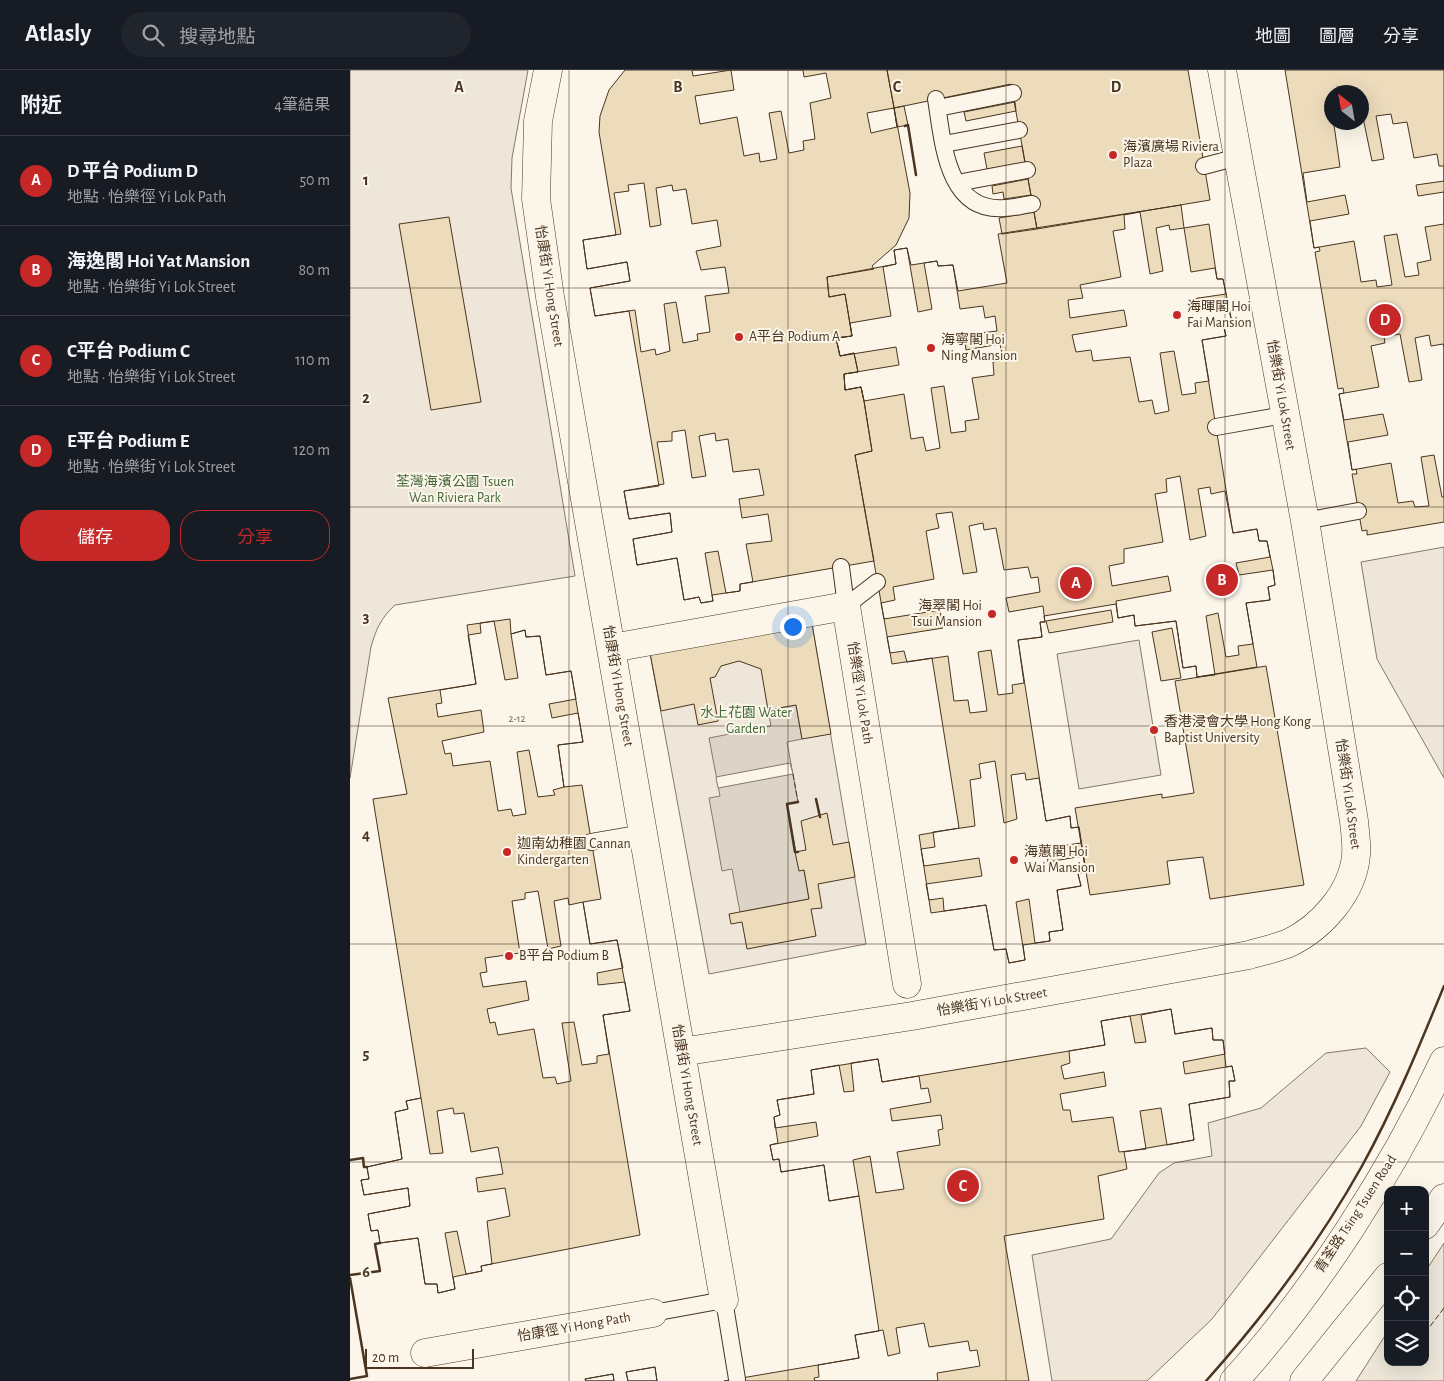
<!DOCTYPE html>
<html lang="zh-TW">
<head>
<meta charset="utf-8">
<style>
  body { margin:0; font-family:"Alegreya Sans","Noto Sans TC",sans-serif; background:#20242c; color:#f1f3f6 }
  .controls { position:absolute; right:15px; bottom:15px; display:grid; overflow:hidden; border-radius:10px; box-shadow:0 5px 20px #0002 }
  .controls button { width:45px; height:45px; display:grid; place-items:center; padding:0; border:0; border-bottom:1px solid #363941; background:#171b24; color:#f1f3f6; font:25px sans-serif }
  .compass { position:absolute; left:974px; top:15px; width:45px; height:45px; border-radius:50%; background:#171b24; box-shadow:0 5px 20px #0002; rotate:329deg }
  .scale { position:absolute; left:15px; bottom:12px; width:109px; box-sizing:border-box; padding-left:5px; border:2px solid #4a3520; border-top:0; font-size:14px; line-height:18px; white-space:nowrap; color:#4a3520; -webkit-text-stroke:4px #fbf6e9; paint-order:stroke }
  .you { position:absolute; left:442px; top:556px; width:18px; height:18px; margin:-12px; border:4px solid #fff; border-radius:50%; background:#1a73e8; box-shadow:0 0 0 8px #1a73e833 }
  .badge { display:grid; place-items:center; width:32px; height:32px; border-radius:50%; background:#c62828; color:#fff; font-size:16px; font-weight:700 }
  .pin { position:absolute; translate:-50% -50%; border:2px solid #fff; box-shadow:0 1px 5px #0006 }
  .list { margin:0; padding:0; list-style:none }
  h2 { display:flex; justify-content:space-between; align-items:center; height:65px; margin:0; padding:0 20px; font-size:21px }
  h2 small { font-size:16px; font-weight:400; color:#9ea1a6 }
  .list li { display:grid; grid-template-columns:32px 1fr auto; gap:15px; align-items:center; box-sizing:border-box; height:90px; padding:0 20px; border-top:1px solid #363941 }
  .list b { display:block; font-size:19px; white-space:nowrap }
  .list p { margin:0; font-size:16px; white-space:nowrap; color:#9ea1a6 }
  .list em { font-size:16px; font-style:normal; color:#9ea1a6 }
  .actions { display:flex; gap:10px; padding:15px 20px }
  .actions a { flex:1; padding:11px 0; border:1px solid #c62828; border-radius:20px; text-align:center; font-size:18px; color:#c62828 }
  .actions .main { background:#c62828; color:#fff }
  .icon { flex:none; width:28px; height:28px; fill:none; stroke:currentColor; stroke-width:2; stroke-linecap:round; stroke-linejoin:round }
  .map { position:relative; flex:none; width:1094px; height:1311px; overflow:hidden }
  header { display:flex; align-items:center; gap:30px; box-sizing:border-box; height:70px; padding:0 25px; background:#171b24; border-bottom:1px solid #363941 }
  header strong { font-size:24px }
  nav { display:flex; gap:28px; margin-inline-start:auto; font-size:18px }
  .search { width:350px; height:45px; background:#20242c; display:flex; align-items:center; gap:12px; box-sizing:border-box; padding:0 18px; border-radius:28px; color:#9ea1a6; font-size:19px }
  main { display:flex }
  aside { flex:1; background:#171b24 }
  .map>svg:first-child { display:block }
</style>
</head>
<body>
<header>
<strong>Atlasly</strong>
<div class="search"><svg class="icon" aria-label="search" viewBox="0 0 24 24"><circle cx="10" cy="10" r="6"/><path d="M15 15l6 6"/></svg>搜尋地點</div>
<nav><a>地圖</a><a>圖層</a><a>分享</a></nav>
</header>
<main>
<aside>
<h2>附近<small>4筆結果</small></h2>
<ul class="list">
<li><span class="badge">A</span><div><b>D 平台 Podium D</b><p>地點 · 怡樂徑 Yi Lok Path</p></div><em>50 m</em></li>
<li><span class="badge">B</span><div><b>海逸閣 Hoi Yat Mansion</b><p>地點 · 怡樂街 Yi Lok Street</p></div><em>80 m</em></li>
<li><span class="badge">C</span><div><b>C平台 Podium C</b><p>地點 · 怡樂街 Yi Lok Street</p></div><em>110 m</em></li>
<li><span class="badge">D</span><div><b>E平台 Podium E</b><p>地點 · 怡樂街 Yi Lok Street</p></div><em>120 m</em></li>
</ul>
<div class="actions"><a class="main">儲存</a><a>分享</a></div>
</aside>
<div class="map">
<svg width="1094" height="1311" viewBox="0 0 1094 1311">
  <rect width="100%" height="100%" fill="#fbf6e9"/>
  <path fill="#ede6d9" stroke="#887966" d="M0,0H178L162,88L161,118L225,506L45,535C31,548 26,559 21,577L0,708Z
    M1094,477V708L1027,589L1011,492Z
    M462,554L516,874L359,904L300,583Z
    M789,570L811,705L729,719L707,584Z
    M1016,978L1040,1002L1011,1056L862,1249L797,1311H702L682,1185L761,1169L809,1103L824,1093L862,1086L858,1053L911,1038L976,983Z
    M1094,1173V1311H1006L1038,1261V1292H1075V1202Z"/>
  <path fill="#dcd4c6" stroke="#887966" d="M446,635L452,669L437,672L448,732L437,734L449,800H454L459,829L390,842L382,799L372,801L359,728L370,726L359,668L421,656L418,640Z"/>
  <path fill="#fbf6e9" stroke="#887966" d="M440,693L443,704L368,718L366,707Z"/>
  <path fill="#ecdcbc" stroke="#4a3520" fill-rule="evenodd" d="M275,0H537L560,123L559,148L546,175L522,196L524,199L477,207L479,227L495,224L502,266L486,268L490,286L504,283L508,302L494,304L495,320L511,317L514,331L522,381L505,385L524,491L390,514V521L362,525L363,531L351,533L349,527L334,530L327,488L287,495L283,469L322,462L320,443L279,449L274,421L309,416L279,241L245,246L240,218L280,211L277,192L237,199L233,170L266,165L249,62L250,46L259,20Z
    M342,0H453L454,7L476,3L481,28L460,33L465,69L453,71L454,80L439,83L431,41L419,43L427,89L410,92L409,83L394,86L387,47L350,54L345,26L384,20L381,0L343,6Z
    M537,0H838L860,130L687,159L661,14L544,38Z
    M935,0H1094V452L1017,465V460L1012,461L1002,404H1007L1006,399L1002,400L989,324L994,323L993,318L988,319L965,182L970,181L969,177L964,178ZM982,22H1012V52H982Z
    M665,32L666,41L616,51L614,42Z
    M554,36L558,55L547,57L544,38Z
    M544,38L547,57L521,63L517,43Z
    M1012,43L1022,91L1034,89L1026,46L1041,44L1043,54L1057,52L1064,88L1087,84L1089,96H1094V111L1066,115L1068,126L1094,122V154L1075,157L1081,190L1067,193L1069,205L1055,207L1047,164L1034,166L1042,215L1027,217L1026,210L1011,212L1004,171L964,178L960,151L999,144L995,125L957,132L953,103L990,97L984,55L1012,52Z
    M672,76L675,93L637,99L634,83Z
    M678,109L681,125L654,129L653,122L643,124L642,116Z
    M294,113L300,157L311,155L306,118L322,115L323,121L336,119L342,154L367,150L371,176L346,181L351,200L375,197L379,223L355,226L360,262L347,264L348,270L333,273L326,232L314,234L320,281L306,285L305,279L291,282L285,240L245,246L240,218L280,211L277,192L237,199L233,170L271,164L264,123L279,121L278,115Z
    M831,135L834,158L859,154L867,209H873L882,252L873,254L876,266L852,270L883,463L907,459L909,471H917L923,500L925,515L918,517L920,530L896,533L907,597L847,607L846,596L833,598L826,551L785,556L784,545L768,548L766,534L694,546L695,552H690L692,567L668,570L696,751L720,746L721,758L729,757L736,801L728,804L731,816L707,820L713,860L699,862L700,871L673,875L675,890L659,893L656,879L644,880L636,835L581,843L569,765L609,758L608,751L582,588L542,594L505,385L522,381L514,331L511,317L495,320L494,304L508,302L504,283L490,286L486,268L502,266L495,224L479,227L477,207L546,194L544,180L557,178L561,195L587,191L588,196L603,195L608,221L657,213L648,164Z
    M684,142L687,159L652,164L649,148Z
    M790,142L800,204L813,201L806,158L819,155L820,160L834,158L841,202L865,198L867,209H873L876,224L842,229L845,242L878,237L882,252L873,254L876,266L852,270L859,311L845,313L846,323L832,325L824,281L810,283L819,341L805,344L802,330L789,332L780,287L743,291L741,280L726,282L722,265L777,256L774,240L720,248L718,230L733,228L730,215L771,207L763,161L775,159L774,145Z
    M99,147L131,332L81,340L49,154Z
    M557,178L568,242L582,239L574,193L587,191L588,196L603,195L610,239L633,236L635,248L645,246L647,261L614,265L616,280L650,274L653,290L643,292L644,305L622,308L629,349L615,351L616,361L601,363L594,316L581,318L590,378L576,381L573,367L561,369L554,324L514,331L511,317L495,320L494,304L549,295L546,277L490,286L486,268L502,266L500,253L541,246L533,197L546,194L544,180Z
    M1050,264L1059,312L1072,310L1065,268L1079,265L1081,276L1093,274L1094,278V427H1092L1084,385L1071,387L1079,436L1065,437L1063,431L1048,433L1041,393L1002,400L998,372L1038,365L1033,344L994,350L989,324L1029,317L1021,276L1035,273L1034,267Z
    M335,360L342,408L356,406L349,366L365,363L366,371L378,369L383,402L409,399L414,425L389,429L392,448L418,444L422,471L396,474L403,512L390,514V521L376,523L368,481L355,483L363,531L351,533L349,527L334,530L327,488L287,495L283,469L322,462L320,443L279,449L274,421L314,414L307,372L322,371V362Z
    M830,406L840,470L856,466L848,419L860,417L861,424L875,421L883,463L907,459L909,471H917L920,487L886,493L889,505L923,500L925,515L918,517L920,530L896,533L903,574L888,576L889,585L876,587L868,543L856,546L865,605L847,607L846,596L833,598L826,551L785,556L784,545L768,548L766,531L821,521L818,506L762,516L759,496L774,493V479L813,472L805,424L817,422L816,409Z
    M602,442L613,504L627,502L619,456L633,453L634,460L646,458L654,500L678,497L681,508L688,507L690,522L656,528L659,542L693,536L695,552H690L692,567L668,570L674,613L662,615L663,623L648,625L641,580L628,582L637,641L620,643L618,630L604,631L598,586L557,592L554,581L540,583L537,567L593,558L590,540L534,549L531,533L545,530L543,517L584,509L576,461L589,458L586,444Z
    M761,540L763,552L699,563L696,551Z
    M160,549L161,564L175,560L176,567L190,566L196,605L221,601L233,672L208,675L214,717L232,715L251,829L233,832L240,874L267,870L280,941L253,945L290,1165L131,1196L132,1201L103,1207L105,1219L88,1223L87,1214H75L68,1168L30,1173L28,1160L21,1161L18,1144L60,1136L58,1118L14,1125L11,1110L19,1109L17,1097L52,1089L45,1042L58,1039L56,1031L71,1028L23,729L57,724L38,628L126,614L117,555Z
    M144,551L155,610L168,608L161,564L175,560L176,567L190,566L196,605L221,601L226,629L199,634L202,648L228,643L233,672L208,675L214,717L203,720L205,725L188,727L179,680L167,682L176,744L163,746L161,739L148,741L140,691L103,696L101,683L95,684L92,671L134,662L131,640L88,647L86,634L92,633L90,620L126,614L118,565L131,563L130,553Z
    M462,554L481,664L452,669L446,635L418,640L411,599L389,591L371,596L365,607L360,608L368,651L348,655L344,634L311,641L300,583Z
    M822,558L831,608L811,611L802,562Z
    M916,596L954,815L860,829L853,787L817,791L820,814L740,825L725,738L812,724V728L844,723L825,611Z
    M645,691L654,753L667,749L661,705L675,703L676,710L689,708L696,751L720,746L721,758L729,757L731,773L696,778L698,792L733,786L736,801L728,804L731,816L707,820L713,860L699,862L700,871L685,873L679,829L666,832L675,890L659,893L656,879L644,880L636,835L594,841L593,828L579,830L576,814L632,806L629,788L574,796L571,779L585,777L583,762L625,756L620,710L631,708L629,694Z
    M477,743L483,775L499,772L505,807L468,814L472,838L461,839L466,866L397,879L392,852L381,854L379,844L459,829L454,800L449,801L445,782L456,780L451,751Z
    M188,821L198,879L211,876L204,831L218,828L219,835L233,832L240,874L267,870L273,898L247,903L248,915L275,912L280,941L253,945L259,984L247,986V993L232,995L224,952L212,953L221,1011L207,1014L205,1007L193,1008L184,959L148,965L145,952L140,953L137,939L179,930L176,911L133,917L130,903L137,902L135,888L170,883L162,831L175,829V823Z
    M821,939L825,964L862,958L863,970H873L876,997L882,996L885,1011H879L880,1027L839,1034L844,1070L774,1082L777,1099L748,1106L754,1149L654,1166L679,1311H374L509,1288L505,1265L529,1261L509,1126L479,1131L474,1095L431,1102L429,1089L423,1090L420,1075L428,1073L424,1047L430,1045L427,1030L464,1024L461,1000L528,989L532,1012L719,981L755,975L751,951Z
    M821,939L825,964L862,958L863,970H873L875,984L833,992L835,1004L882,996L885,1011H879L880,1027L839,1034L844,1070L817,1075L811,1038L790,1041L796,1079L769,1082L763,1047L722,1052L720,1040H713L710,1024L756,1016L754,1002L714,1009L711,996L720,993L719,981L755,975L751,951L780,946L785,973L796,972L791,945Z
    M528,989L532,1012L569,1006L571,1019L578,1018L581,1032L540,1039L542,1051L591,1045L593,1059L588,1060L590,1075L547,1082L554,1119L526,1123L520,1086L503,1090L509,1126L479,1131L474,1095L431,1102L429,1089L423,1090L420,1075L468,1066L466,1052L425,1058L424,1047L430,1045L427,1030L464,1024L461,1000L489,995L494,1022L504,1021L501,993Z
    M71,1028L80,1084L93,1083L87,1041L103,1038L104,1044L114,1043L121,1082L148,1077L153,1104L126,1108L128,1122L155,1118L160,1146L137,1151L142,1194L131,1196L132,1201L116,1204L107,1161L95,1163L105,1219L88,1223L87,1214H75L68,1168L30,1173L28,1160L21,1161L18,1144L60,1136L58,1118L14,1125L11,1110L19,1109L17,1097L52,1089L45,1042L58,1039L56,1031Z
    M574,1253L579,1277L618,1271L620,1281L627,1280L630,1296L587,1303L588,1311H465L464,1308L469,1307L468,1295L509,1288L505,1265L533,1260L538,1286L550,1283L546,1258Z
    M305,1297L307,1311H278L276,1302Z
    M305,1297L307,1311H278L276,1302Z
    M263,1304L264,1311H236L235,1309Z
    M263,1304L264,1311H236L235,1309Z"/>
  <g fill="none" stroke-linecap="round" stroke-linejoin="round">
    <g stroke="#4a3520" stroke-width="18">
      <path id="lane" d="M586,29C593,71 596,143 655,138C664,138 673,135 682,134
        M588,38L663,23
        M594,74L669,60
        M854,96L888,87
        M607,113L677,100
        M866,357L934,345
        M955,451L1008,441
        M491,497L496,536L527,512
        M241,772L293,763
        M303,1243L374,1230L387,1309"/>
    </g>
    <g stroke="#4a3520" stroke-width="29">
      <path id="street" d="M198,0L188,51L186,129L200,227L374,1230
        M262,578L496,536L557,914
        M331,982L562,946L899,885C912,881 927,878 939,873C972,857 1003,822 1006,785C1007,774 1005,762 1004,751L955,451L872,0
        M75,1283L303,1243"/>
    </g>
    <g stroke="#4a3520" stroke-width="29">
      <path id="primary" d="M1075,1155L1094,1128
        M884,1311C965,1222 1043,1100 1094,991
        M954,1311L1038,1207"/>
    </g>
    <use href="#lane" stroke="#fbf6e9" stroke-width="16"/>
    <use href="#street" stroke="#fbf6e9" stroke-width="28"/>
    <use href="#primary" stroke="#fbf6e9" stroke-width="28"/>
    <path stroke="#4a3520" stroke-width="1" stroke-dasharray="6 2.5" stroke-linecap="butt" d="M443,704L448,732
      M1075,1263L1094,1238
      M1051,1296L1054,1292"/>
    <path stroke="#4a3520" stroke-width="2.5" d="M555,56L558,55L566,105
      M466,729L470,747
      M448,782H445L437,734L448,732
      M0,1090L13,1088L14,1097H17
      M0,1205L30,1201L25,1174L30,1173
      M0,1208L17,1306L0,1309
      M856,1311C915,1245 969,1173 1012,1096C1044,1038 1069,977 1094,916"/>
  </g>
  <path fill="none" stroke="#4a3520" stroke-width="1" stroke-opacity="0.55" d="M219,0V1311M438,0V1311M656,0V1311M875,0V1311M0,218H1094M0,437H1094M0,656H1094M0,874H1094M0,1092H1094"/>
  <g fill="#c62828" stroke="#fbf6e9" stroke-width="2">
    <circle cx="763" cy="85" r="5"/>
    <circle cx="827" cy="245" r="5"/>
    <circle cx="389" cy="267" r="5"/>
    <circle cx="581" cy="278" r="5"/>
    <circle cx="642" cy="544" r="5"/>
    <circle cx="804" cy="660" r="5"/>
    <circle cx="157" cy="782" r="5"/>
    <circle cx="664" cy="790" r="5"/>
    <circle cx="159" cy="886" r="5"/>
  </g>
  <g text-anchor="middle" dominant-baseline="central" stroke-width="4" stroke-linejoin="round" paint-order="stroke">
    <g font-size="11" fill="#725f47">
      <text x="167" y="648">2-12</text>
    </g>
    <g font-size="14" fill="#4a3520" stroke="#fbf6e9" text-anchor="start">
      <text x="773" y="77">海濱廣場 Riviera<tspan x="773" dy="16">Plaza</tspan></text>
      <text x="837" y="237">海暉閣 Hoi<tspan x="837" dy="16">Fai Mansion</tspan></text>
      <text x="399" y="267">A平台 Podium A</text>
      <text x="591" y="270">海寧閣 Hoi<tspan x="591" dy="16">Ning Mansion</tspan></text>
      <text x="632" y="536" text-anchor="end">海翠閣 Hoi<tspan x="632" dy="16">Tsui Mansion</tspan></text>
      <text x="814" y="652">香港浸會大學 Hong Kong<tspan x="814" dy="16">Baptist University</tspan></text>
      <text x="167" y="774">迦南幼稚園 Cannan<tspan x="167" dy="16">Kindergarten</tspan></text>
      <text x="674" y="782">海蕙閣 Hoi<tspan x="674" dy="16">Wai Mansion</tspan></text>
      <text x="169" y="886">B平台 Podium B</text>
    </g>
    <g font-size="14" fill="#4a3520" stroke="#fbf6e9">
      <text transform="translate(199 216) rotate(81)">怡康街 Yi Hong Street</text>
      <text transform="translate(931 325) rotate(80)">怡樂街 Yi Lok Street</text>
      <text transform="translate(268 616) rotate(80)">怡康街 Yi Hong Street</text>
      <text transform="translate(510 623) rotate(81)">怡樂徑 Yi Lok Path</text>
      <text transform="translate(998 724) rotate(82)">怡樂街 Yi Lok Street</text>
      <text transform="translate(642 932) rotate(-10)">怡樂街 Yi Lok Street</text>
      <text transform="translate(337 1015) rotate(80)">怡康街 Yi Hong Street</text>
      <text transform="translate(1006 1144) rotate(-57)">青荃路 Tsing Tsuen Road</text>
      <text transform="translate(224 1257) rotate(-10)">怡康徑 Yi Hong Path</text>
    </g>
    <g font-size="14" fill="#436837" stroke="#fbf6e9">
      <text x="105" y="412">荃灣海濱公園 Tsuen<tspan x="105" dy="16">Wan Riviera Park</tspan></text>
      <text x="396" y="643">水上花園 Water<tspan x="396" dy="16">Garden</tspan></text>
    </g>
  </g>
  <g font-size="16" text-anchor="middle" font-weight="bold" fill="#4a3520" stroke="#fbf6e9" stroke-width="4" stroke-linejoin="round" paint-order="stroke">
    <text x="109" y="22">A</text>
    <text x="328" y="22">B</text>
    <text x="547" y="22">C</text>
    <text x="766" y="22">D</text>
    <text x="16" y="115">1</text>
    <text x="16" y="333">2</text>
    <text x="16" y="552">3</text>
    <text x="16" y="770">4</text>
    <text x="16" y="989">5</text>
    <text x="16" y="1207">6</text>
  </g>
</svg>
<div class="controls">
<button>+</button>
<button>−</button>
<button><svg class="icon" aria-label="locate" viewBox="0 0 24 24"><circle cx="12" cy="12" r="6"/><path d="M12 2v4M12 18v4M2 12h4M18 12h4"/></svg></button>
<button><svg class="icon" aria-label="layers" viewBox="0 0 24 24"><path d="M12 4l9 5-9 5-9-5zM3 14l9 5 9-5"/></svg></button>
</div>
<svg class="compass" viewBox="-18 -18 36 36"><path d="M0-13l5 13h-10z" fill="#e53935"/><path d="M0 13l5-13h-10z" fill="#9ea1a6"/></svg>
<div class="scale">20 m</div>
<div class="you"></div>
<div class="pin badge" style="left:726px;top:513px">A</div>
<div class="pin badge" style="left:872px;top:510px">B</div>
<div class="pin badge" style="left:613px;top:1116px">C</div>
<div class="pin badge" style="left:1035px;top:250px">D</div>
</div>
</main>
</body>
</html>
